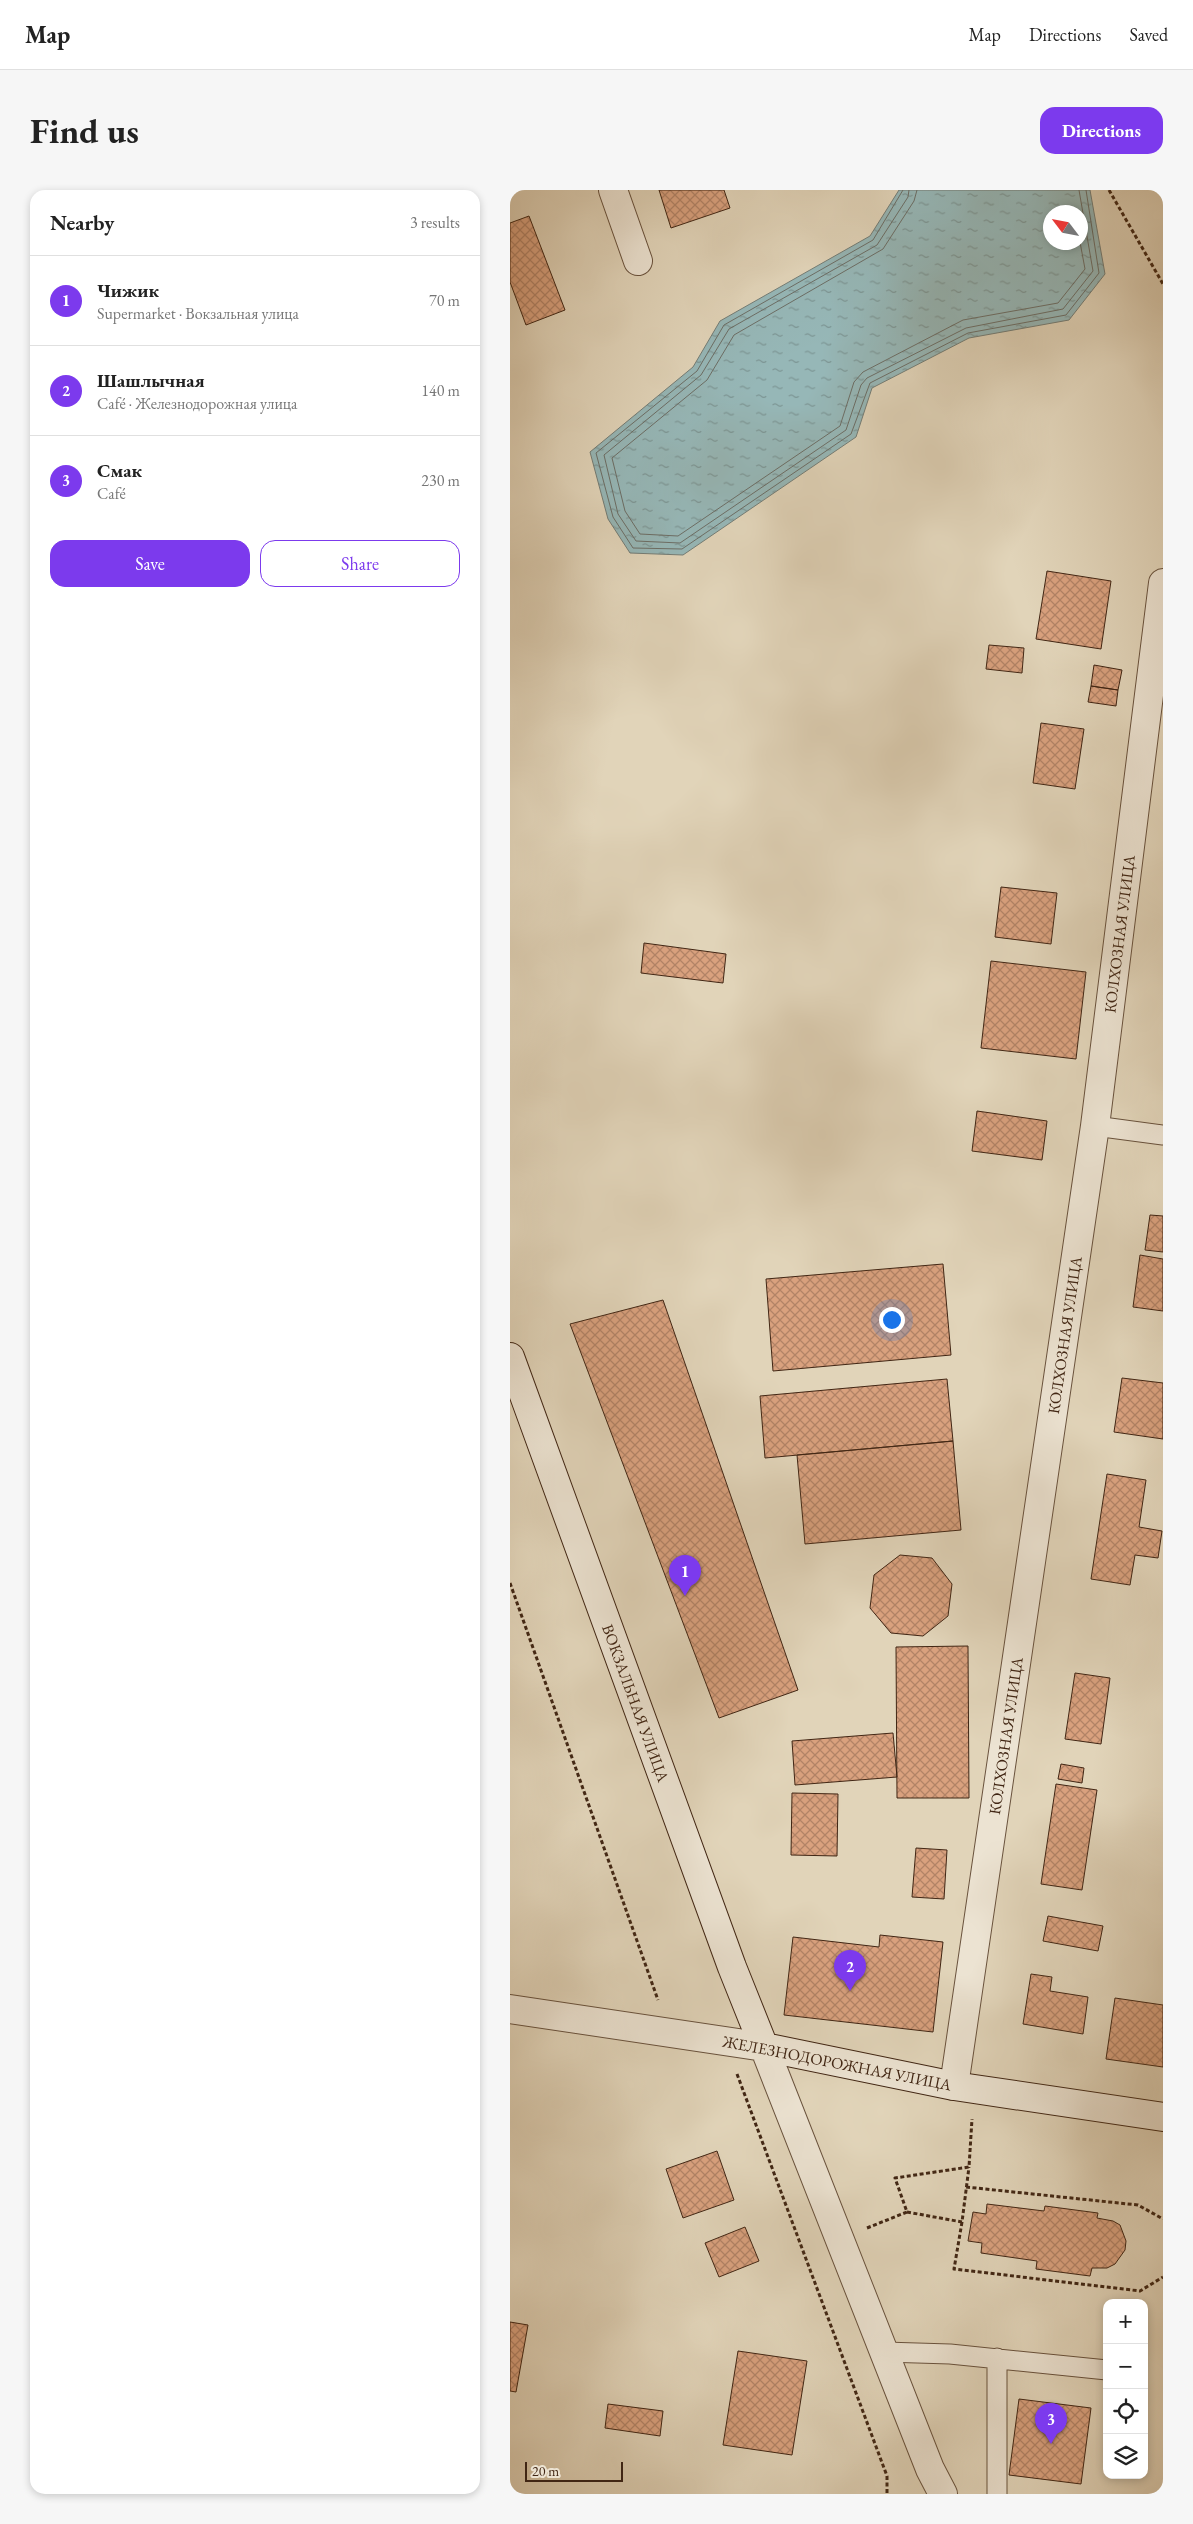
<!DOCTYPE html>
<html lang="en">
<head>
<meta charset="utf-8">
<style>
  body { margin:0; font-family:"EB Garamond",serif; background:#f6f6f6; color:#222 }
  .controls { position:absolute; right:15px; bottom:15px; display:grid; overflow:hidden; border-radius:10px; box-shadow:0 2px 8px #0003 }
  .controls button { width:45px; height:45px; display:grid; place-items:center; padding:0; border:0; border-bottom:1px solid #e0e0e0; background:#fff; color:#222; font:25px sans-serif }
  .compass { position:absolute; left:533px; top:15px; width:45px; height:45px; border-radius:50%; background:#fff; box-shadow:0 2px 8px #0003; rotate:302deg }
  .scale { position:absolute; left:15px; bottom:12px; width:98px; box-sizing:border-box; padding-left:5px; border:2px solid #412614; border-top:0; font-size:14px; line-height:18px; white-space:nowrap; color:#412614; -webkit-text-stroke:4px #ece3d2; paint-order:stroke }
  .you { position:absolute; left:381px; top:1129px; width:18px; height:18px; margin:-12px; border:4px solid #fff; border-radius:50%; background:#1a73e8; box-shadow:0 0 0 8px #1a73e833 }
  .badge { display:grid; place-items:center; width:32px; height:32px; border-radius:50%; background:#7c3aed; color:#fff; font-size:16px; font-weight:700 }
  .pin { position:absolute; translate:-50% -41px; filter:drop-shadow(0 1px 2px #0008) }
  .pin::after { content:''; position:absolute; top:26px; width:18px; height:15px; background:inherit; clip-path:polygon(0 0,100% 0,50% 100%) }
  .list { margin:0; padding:0; list-style:none }
  h2 { display:flex; justify-content:space-between; align-items:center; height:65px; margin:0; padding:0 20px; font-size:21px }
  h2 small { font-size:16px; font-weight:400; color:#767676 }
  .list li { display:grid; grid-template-columns:32px 1fr auto; gap:15px; align-items:center; box-sizing:border-box; height:90px; padding:0 20px; border-top:1px solid #e0e0e0 }
  .list b { display:block; font-size:19px; white-space:nowrap }
  .list p { margin:0; font-size:16px; white-space:nowrap; color:#767676 }
  .list em { font-size:16px; font-style:normal; color:#767676 }
  .actions { display:flex; gap:10px; padding:15px 20px }
  .actions a { flex:1; padding:11px 0; border:1px solid #7c3aed; border-radius:15px; text-align:center; font-size:18px; color:#7c3aed }
  .actions .main { background:#7c3aed; color:#fff }
  .icon { flex:none; width:28px; height:28px; fill:none; stroke:currentColor; stroke-width:2; stroke-linecap:round; stroke-linejoin:round }
  .map { position:relative; flex:none; width:653px; height:2304px; overflow:hidden; border-radius:15px }
  header { display:flex; align-items:center; gap:30px; box-sizing:border-box; height:70px; padding:0 25px; background:#fff; border-bottom:1px solid #e0e0e0 }
  header strong { font-size:24px }
  nav { display:flex; gap:28px; margin-inline-start:auto; font-size:18px }
  .intro { display:flex; align-items:center; justify-content:space-between; box-sizing:border-box; height:120px; padding:0 30px }
  h1 { margin:0; font-size:35px }
  .button { padding:12px 22px; border-radius:15px; background:#7c3aed; color:#fff; font-size:18px; font-weight:700 }
  main { display:flex; gap:30px; padding:0 30px }
  aside { flex:1; background:#fff; border-radius:15px; box-shadow:0 2px 8px #0003 }
  .map>svg:first-child { display:block }
</style>
</head>
<body>
<header>
<strong>Map</strong>
<nav><a>Map</a><a>Directions</a><a>Saved</a></nav>
</header>
<div class="intro"><h1>Find us</h1><a class="button">Directions</a></div>
<main>
<aside>
<h2>Nearby<small>3 results</small></h2>
<ul class="list">
<li><span class="badge">1</span><div><b>Чижик</b><p>Supermarket · Вокзальная улица</p></div><em>70 m</em></li>
<li><span class="badge">2</span><div><b>Шашлычная</b><p>Café · Железнодорожная улица</p></div><em>140 m</em></li>
<li><span class="badge">3</span><div><b>Смак</b><p>Café</p></div><em>230 m</em></li>
</ul>
<div class="actions"><a class="main">Save</a><a>Share</a></div>
</aside>
<div class="map">
<svg width="653" height="2304" viewBox="0 0 653 2304">
  <defs>
    <pattern id="water-ripples" width="26" height="14" patternUnits="userSpaceOnUse" patternTransform="scale(1.25)"><rect width="26" height="14" fill="#96b7b7"/><path d="M2 4q2-2 4 0t4 0M15 11q2-2 4 0t4 0" fill="none" stroke="#7c9594"/></pattern>
    <pattern id="building-cross-hatch" width="8" height="8" patternUnits="userSpaceOnUse" patternTransform="scale(1.25)"><rect width="8" height="8" fill="#d9a17e"/><path d="M0 0l8 8M0 8l8-8" fill="none" stroke="#b28366"/></pattern>
  </defs>
  <rect width="100%" height="100%" fill="#e1d4b9"/>
  <filter id="stains"><feTurbulence type="fractalNoise" baseFrequency=".004" numOctaves="4"/><feColorMatrix values="0 0 0 0 .2 0 0 0 0 .09 0 0 0 0 .02 0 0 0 .5 -.17"/></filter>
  <radialGradient id="worn" r=".72"><stop offset=".6" stop-color="#630" stop-opacity="0"/><stop offset="1" stop-color="#630" stop-opacity=".3"/></radialGradient>
  <path fill="url(#water-ripples)" stroke="#747d76" fill-rule="evenodd" d="M389,0H580L595,84L559,130L459,148L362,198L346,247L173,365L120,363L98,329L80,262L183,177L210,131L360,46ZM540,22H570V52H540Z"/>
  <g fill="none" stroke-linecap="round" stroke-linejoin="round">
    <path stroke="#6c6e66" stroke-width="1" d="M393,0L363,50L214,135L187,181L86,263L103,327L123,358L172,359L341,244L360,193L458,143L556,125L589,83L576,0
      M399,0L398,7L367,55L219,139L191,185L94,265L108,324L126,351L170,353L336,240L351,195L357,188L456,138L553,119L583,81L569,0
      M407,0L404,11L373,59L224,145L197,190L102,268L115,321L130,344L168,346L330,236L344,192L353,182L453,130L548,113L575,79L570,52"/>
  </g>
  <path fill="url(#building-cross-hatch)" stroke="#412614" d="M149,0H214L220,18L161,38Z
    M19,26L55,120L16,135L0,92V33Z
    M537,381L601,391L591,459L526,449Z
    M479,455L514,458L512,483L476,479Z
    M584,475L612,480L608,500L581,496Z
    M581,496L608,500L606,516L578,512Z
    M531,533L574,539L565,599L523,593Z
    M491,697L547,703L541,754L485,747Z
    M134,753L216,764L213,793L131,783Z
    M481,771L576,782L566,869L471,858Z
    M467,921L537,931L532,970L462,961Z
    M640,1025L653,1026V1062L635,1060Z
    M630,1065L653,1069V1121L623,1117Z
    M433,1074L441,1165L263,1181L256,1089Z
    M153,1110L288,1500L209,1528L60,1134Z
    M612,1188L653,1193V1249L604,1242Z
    M437,1189L443,1251L255,1268L250,1206Z
    M443,1251L451,1340L295,1354L287,1265Z
    M597,1284L636,1290L629,1337L652,1341L648,1368L625,1365L620,1395L581,1389Z
    M390,1365L422,1368L442,1394L438,1426L413,1446L381,1443L360,1418L364,1385Z
    M458,1456L459,1608H387L386,1457Z
    M565,1483L600,1488L591,1554L555,1549Z
    M383,1543L387,1587L285,1595L282,1551Z
    M551,1574L574,1578L572,1593L548,1589Z
    M546,1594L587,1600L572,1700L531,1694Z
    M282,1603L328,1604L327,1666L281,1665Z
    M406,1658L437,1660L434,1709L402,1707Z
    M538,1726L593,1736L588,1761L533,1751Z
    M370,1745L433,1752L423,1842L274,1825L283,1747L369,1757Z
    M521,1784L542,1787L540,1801L578,1807L573,1844L513,1834Z
    M605,1808L653,1815V1877L596,1869Z
    M207,1961L224,2010L173,2028L156,1979Z
    M477,2014L534,2021L535,2016L588,2023L587,2028L603,2031L610,2035L616,2051L615,2060L605,2074L597,2078H582L580,2086L526,2079L527,2071L471,2063L472,2053L458,2051L463,2022L476,2024Z
    M235,2037L249,2071L209,2087L195,2053Z
    M0,2132L18,2135L6,2202L0,2201Z
    M228,2161L297,2171L282,2265L213,2255Z
    M509,2209L581,2218L571,2294L499,2285Z
    M98,2214L153,2221L150,2246L95,2238Z"/>
  <g fill="none" stroke-linecap="round" stroke-linejoin="round">
    <g stroke="#69523d" stroke-width="21">
      <path id="service" d="M585,936L653,945
        M374,2162L440,2164L597,2180
        M487,2304V2168"/>
    </g>
    <g stroke="#69523d" stroke-width="30">
      <g id="minor">
        <path d="M103,0L128,71"/>
        <path id="s1" d="M444,1896L585,936L653,393"/>
      </g>
    </g>
    <g stroke="#69523d" stroke-width="30">
      <path id="tertiary" d="M0,1819L254,1857L420,2279L433,2304"/>
    </g>
    <g stroke="#412614" stroke-width="30">
      <g id="secondary">
        <path id="s2" d="M0,1167L222,1777L254,1857L444,1896L653,1927"/>
      </g>
    </g>
    <path stroke="#412614" stroke-width="3" stroke-dasharray="4 2.5" stroke-linecap="butt" d="M599,0L653,94
      M0,1393L148,1810
      M227,1884L377,2286V2304
      M456,1997L628,2015L653,2029
      M397,2022L452,2032L459,1977
      M452,2032L444,2079L630,2101L653,2087
      M357,2038L397,2022L385,1988L459,1977L462,1929"/>
    <use href="#service" stroke="#ece3d2" stroke-width="19"/>
    <use href="#minor" stroke="#ece3d2" stroke-width="28"/>
    <use href="#tertiary" stroke="#ece3d2" stroke-width="28"/>
    <use href="#secondary" stroke="#ece3d2" stroke-width="28"/>
  </g>
  <g text-anchor="middle" dominant-baseline="central" stroke-width="4" stroke-linejoin="round" paint-order="stroke">
    <g font-size="16" fill="#412614" stroke="#ece3d2">
      <text stroke="none"><textPath href="#s1" startOffset="1164">КОЛХОЗНАЯ УЛИЦА</textPath></text>
      <text stroke="none"><textPath href="#s1" startOffset="759">КОЛХОЗНАЯ УЛИЦА</textPath></text>
      <text stroke="none"><textPath href="#s2" startOffset="368">ВОКЗАЛЬНАЯ УЛИЦА</textPath></text>
      <text stroke="none"><textPath href="#s1" startOffset="354">КОЛХОЗНАЯ УЛИЦА</textPath></text>
      <text transform="translate(327 1873) rotate(11)">ЖЕЛЕЗНОДОРОЖНАЯ УЛИЦА</text>
    </g>
  </g>
  <rect width="100%" height="100%" filter="url(#stains)"/>
  <rect width="100%" height="100%" fill="url(#worn)"/>
</svg>
<div class="controls">
<button>+</button>
<button>−</button>
<button><svg class="icon" aria-label="locate" viewBox="0 0 24 24"><circle cx="12" cy="12" r="6"/><path d="M12 2v4M12 18v4M2 12h4M18 12h4"/></svg></button>
<button><svg class="icon" aria-label="layers" viewBox="0 0 24 24"><path d="M12 4l9 5-9 5-9-5zM3 14l9 5 9-5"/></svg></button>
</div>
<svg class="compass" viewBox="-18 -18 36 36"><path d="M0-13l5 13h-10z" fill="#e53935"/><path d="M0 13l5-13h-10z" fill="#767676"/></svg>
<div class="scale">20 m</div>
<div class="you"></div>
<div class="pin badge" style="left:175px;top:1406px">1</div>
<div class="pin badge" style="left:340px;top:1801px">2</div>
<div class="pin badge" style="left:541px;top:2254px">3</div>
</div>
</main>
</body>
</html>
